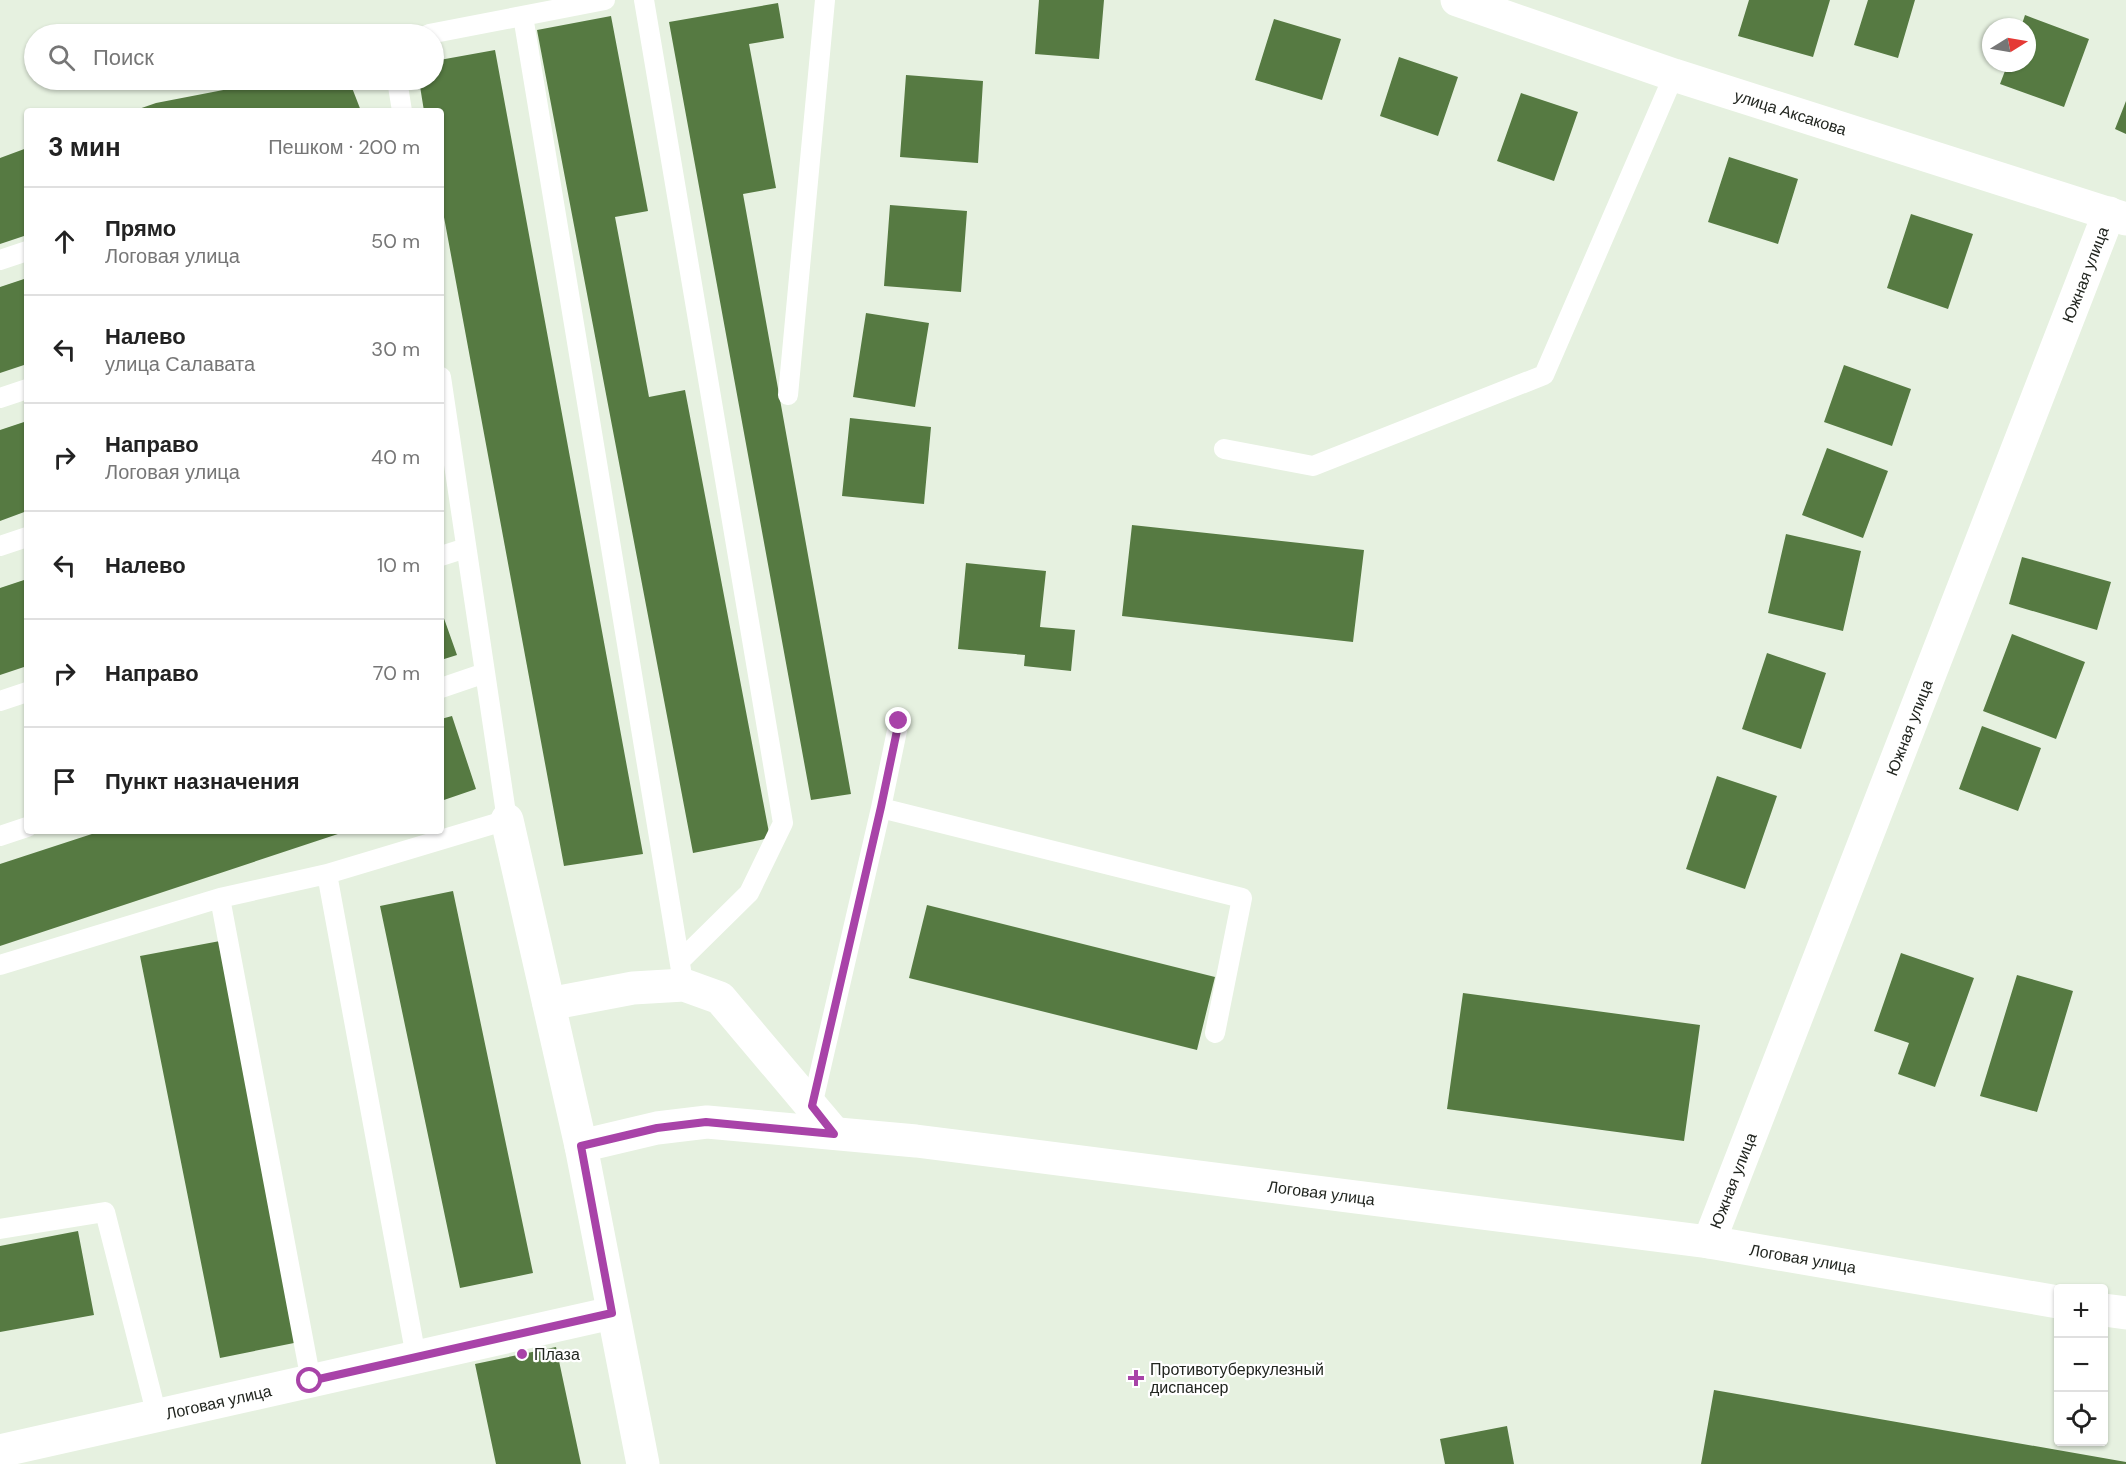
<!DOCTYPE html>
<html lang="ru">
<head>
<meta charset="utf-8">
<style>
  body { margin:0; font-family:"DM Sans",sans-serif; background:#f2f2f2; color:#222 }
  .controls { position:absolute; right:18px; bottom:18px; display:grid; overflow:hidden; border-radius:6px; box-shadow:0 2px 4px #0004 }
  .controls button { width:54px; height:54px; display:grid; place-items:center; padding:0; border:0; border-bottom:2px solid #e0e0e0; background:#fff; color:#222; font:30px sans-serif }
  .compass { position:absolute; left:1982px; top:18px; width:54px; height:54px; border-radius:50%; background:#fff; box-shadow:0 2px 4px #0004; rotate:79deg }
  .stop { position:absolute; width:18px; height:18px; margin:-14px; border:4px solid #a843a8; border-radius:50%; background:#fff }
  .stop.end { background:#a843a8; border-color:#fff; box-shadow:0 2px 6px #0008 }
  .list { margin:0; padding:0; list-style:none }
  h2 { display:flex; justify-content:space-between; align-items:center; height:78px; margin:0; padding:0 24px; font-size:26px }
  h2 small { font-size:20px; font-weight:400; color:#767676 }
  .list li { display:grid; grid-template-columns:39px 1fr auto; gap:18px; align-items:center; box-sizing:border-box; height:108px; padding:0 24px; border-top:2px solid #e0e0e0 }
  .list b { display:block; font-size:22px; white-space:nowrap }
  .list p { margin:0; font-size:20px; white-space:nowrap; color:#767676 }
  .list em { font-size:20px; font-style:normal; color:#767676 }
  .icon { flex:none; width:33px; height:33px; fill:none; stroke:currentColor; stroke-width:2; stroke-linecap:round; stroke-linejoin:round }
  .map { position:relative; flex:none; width:2126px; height:1464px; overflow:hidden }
  .search { position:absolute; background:#fff; box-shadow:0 2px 4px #0004; left:24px; top:24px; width:420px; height:66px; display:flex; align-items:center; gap:15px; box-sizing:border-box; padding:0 21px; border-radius:33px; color:#767676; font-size:22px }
  .panel { position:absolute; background:#fff; box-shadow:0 2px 4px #0004; left:24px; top:108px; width:420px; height:726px; border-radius:6px }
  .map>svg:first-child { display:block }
</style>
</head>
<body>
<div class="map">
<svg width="2126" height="1464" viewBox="0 0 2126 1464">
  <rect width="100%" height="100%" fill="#e6f1e0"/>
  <path fill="#567a42" d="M1039,0H1104L1099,59L1035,54Z
    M1749,0H1830L1813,57L1738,36Z
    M1868,0H1915L1898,58L1854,45Z
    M778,3L784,38L749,44L776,188L743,194L851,794L811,800L669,22Z
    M2025,15L2089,39L2064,107L2000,84L2008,63H2027V27H2021Z
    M611,16L648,211L615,217L649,397L685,390L770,838L693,853L537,30Z
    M1274,19L1341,39L1322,100L1255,80Z
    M495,50L643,854L564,866L441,201V111H424L419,80H434V61Z
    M1399,57L1458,77L1438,136L1380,116Z
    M906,75L983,81L978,163L900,157Z
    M261,80H316L318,84L334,80H349L361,111H133L156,103L244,86Z
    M1521,93L1578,112L1554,181L1497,161Z
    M2126,101V134L2115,129Z
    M27,148V235L0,244V158Z
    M1729,157L1798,179L1778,244L1708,222Z
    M890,205L967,211L961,292L884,286Z
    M1911,214L1973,234L1948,309L1887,288Z
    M27,278V364L0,373V287Z
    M866,313L929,323L915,407L853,397Z
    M1844,365L1911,389L1892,446L1824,422Z
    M850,418L931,427L924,504L842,496Z
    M27,421V511L0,521V430Z
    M1827,448L1888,471L1863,538L1802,515Z
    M1132,525L1364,550L1353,642L1122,616Z
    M1786,534L1861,551L1843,631L1768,613Z
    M2022,557L2111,582L2097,630L2009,604Z
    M966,563L1046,571L1040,627L1075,630L1071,671L1024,666L1025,655L958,649Z
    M27,579V666L0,675V588Z
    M441,610L457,655L441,660Z
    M2012,634L2085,662L2056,739L1983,711Z
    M1767,653L1826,673L1801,749L1742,729Z
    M452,716L476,789L441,801V719Z
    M1982,726L2041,748L2018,811L1959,789Z
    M1717,776L1777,796L1745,889L1686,869Z
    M101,831H347L0,946V864Z
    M453,891L533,1273L460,1288L380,906Z
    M927,905L1215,977L1197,1050L909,978Z
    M220,941L299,1342L220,1358L140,956Z
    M1901,953L1974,978L1935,1087L1898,1074L1909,1043L1874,1031Z
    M2017,975L2073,991L2037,1112L1980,1096Z
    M1463,993L1700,1025L1684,1141L1447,1109Z
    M78,1231L94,1315L0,1332V1246Z
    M556,1347L581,1464H496L475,1364Z
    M1714,1390L2126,1462V1464H1701Z
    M1507,1426L1514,1464H1445L1440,1439Z"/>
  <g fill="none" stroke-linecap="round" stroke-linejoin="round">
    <path stroke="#fff" stroke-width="20" d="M644,0L783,823L749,893L680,961
      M523,16L681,970
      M429,34L605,0
      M397,80L402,111
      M0,260L27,251
      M788,395L825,0
      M0,398L27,389
      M1224,449L1313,466L1544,375L1674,75
      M0,546L27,537
      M441,556L466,548
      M441,688L485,673
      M0,701L27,692
      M899,721L881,808L1242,898L1215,1033
      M0,836L27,827
      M0,965L220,898
      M812,1106L881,808
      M0,1229L105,1212L157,1416
      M416,1357L327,874L507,820L441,377
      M311,1381L220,898L327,874"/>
    <g stroke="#fff" stroke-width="33">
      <path id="s1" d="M1457,0L1674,75L2126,219"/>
      <path d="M507,820L581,1146"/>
      <path d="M549,1004L633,988L684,985L720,998L834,1133"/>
      <path id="s2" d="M1709,1242L2109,213"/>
      <path id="s3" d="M0,1451L612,1313"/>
    </g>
    <g stroke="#fff" stroke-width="33">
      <path d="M2104,1310L2126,1313"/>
      <path id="s4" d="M643,1464L581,1146L657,1128L707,1122L916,1141L1709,1242L2058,1302"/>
    </g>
  </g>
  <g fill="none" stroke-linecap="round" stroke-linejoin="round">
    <path stroke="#a843a8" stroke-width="8" d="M310,1381L612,1313L581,1146L657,1128L706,1122L834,1134L812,1106L881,807L899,721"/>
  </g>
  <g fill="#a843a8" stroke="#fff" stroke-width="2">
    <circle cx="522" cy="1354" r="6"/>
    <path d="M1133 1369h6v6h6v6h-6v6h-6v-6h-6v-6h6z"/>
  </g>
  <g text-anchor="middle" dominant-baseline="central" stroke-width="4.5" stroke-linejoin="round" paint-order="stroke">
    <g font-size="16" fill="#222620" stroke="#fff">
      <text stroke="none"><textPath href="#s1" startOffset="352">улица Аксакова</textPath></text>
      <text stroke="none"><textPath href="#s2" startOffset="1038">Южная улица</textPath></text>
      <text stroke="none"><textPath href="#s2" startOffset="552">Южная улица</textPath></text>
      <text stroke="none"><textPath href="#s2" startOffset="66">Южная улица</textPath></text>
      <text stroke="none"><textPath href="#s4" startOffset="1071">Логовая улица</textPath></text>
      <text stroke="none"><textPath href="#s4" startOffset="1557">Логовая улица</textPath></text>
      <text stroke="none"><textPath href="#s3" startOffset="224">Логовая улица</textPath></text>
    </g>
    <g font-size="16" fill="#222620" stroke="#fff" text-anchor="start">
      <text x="534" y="1354">Плаза</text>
      <text x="1150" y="1369">Противотуберкулезный<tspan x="1150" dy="18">диспансер</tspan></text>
    </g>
  </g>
</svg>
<div class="controls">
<button>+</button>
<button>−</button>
<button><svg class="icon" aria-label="locate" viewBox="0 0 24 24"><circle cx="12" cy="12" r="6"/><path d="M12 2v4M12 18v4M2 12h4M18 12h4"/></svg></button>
</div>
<svg class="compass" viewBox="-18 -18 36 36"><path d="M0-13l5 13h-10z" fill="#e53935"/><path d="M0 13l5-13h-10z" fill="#767676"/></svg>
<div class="stop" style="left:310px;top:1381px"></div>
<div class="stop end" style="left:899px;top:721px"></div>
<div class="search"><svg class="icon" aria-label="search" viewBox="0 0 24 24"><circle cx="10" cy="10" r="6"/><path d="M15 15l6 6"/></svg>Поиск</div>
<section class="panel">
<h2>3 мин<small>Пешком · 200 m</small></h2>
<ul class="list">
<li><svg class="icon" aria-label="ahead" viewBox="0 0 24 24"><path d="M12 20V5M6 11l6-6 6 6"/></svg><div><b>Прямо</b><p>Логовая улица</p></div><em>50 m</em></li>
<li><svg class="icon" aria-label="left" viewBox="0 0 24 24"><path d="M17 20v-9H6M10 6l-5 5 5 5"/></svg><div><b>Налево</b><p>улица Салавата</p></div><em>30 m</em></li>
<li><svg class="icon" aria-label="right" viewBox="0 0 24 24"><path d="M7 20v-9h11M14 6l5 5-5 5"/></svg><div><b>Направо</b><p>Логовая улица</p></div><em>40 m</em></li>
<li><svg class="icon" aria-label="left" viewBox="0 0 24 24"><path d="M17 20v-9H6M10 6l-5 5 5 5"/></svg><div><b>Налево</b></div><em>10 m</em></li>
<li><svg class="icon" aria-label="right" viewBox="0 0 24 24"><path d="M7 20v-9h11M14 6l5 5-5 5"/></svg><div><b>Направо</b></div><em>70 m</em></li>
<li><svg class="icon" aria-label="arrive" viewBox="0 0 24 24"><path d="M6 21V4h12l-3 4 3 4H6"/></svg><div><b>Пункт назначения</b></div></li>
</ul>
</section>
</div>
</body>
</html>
